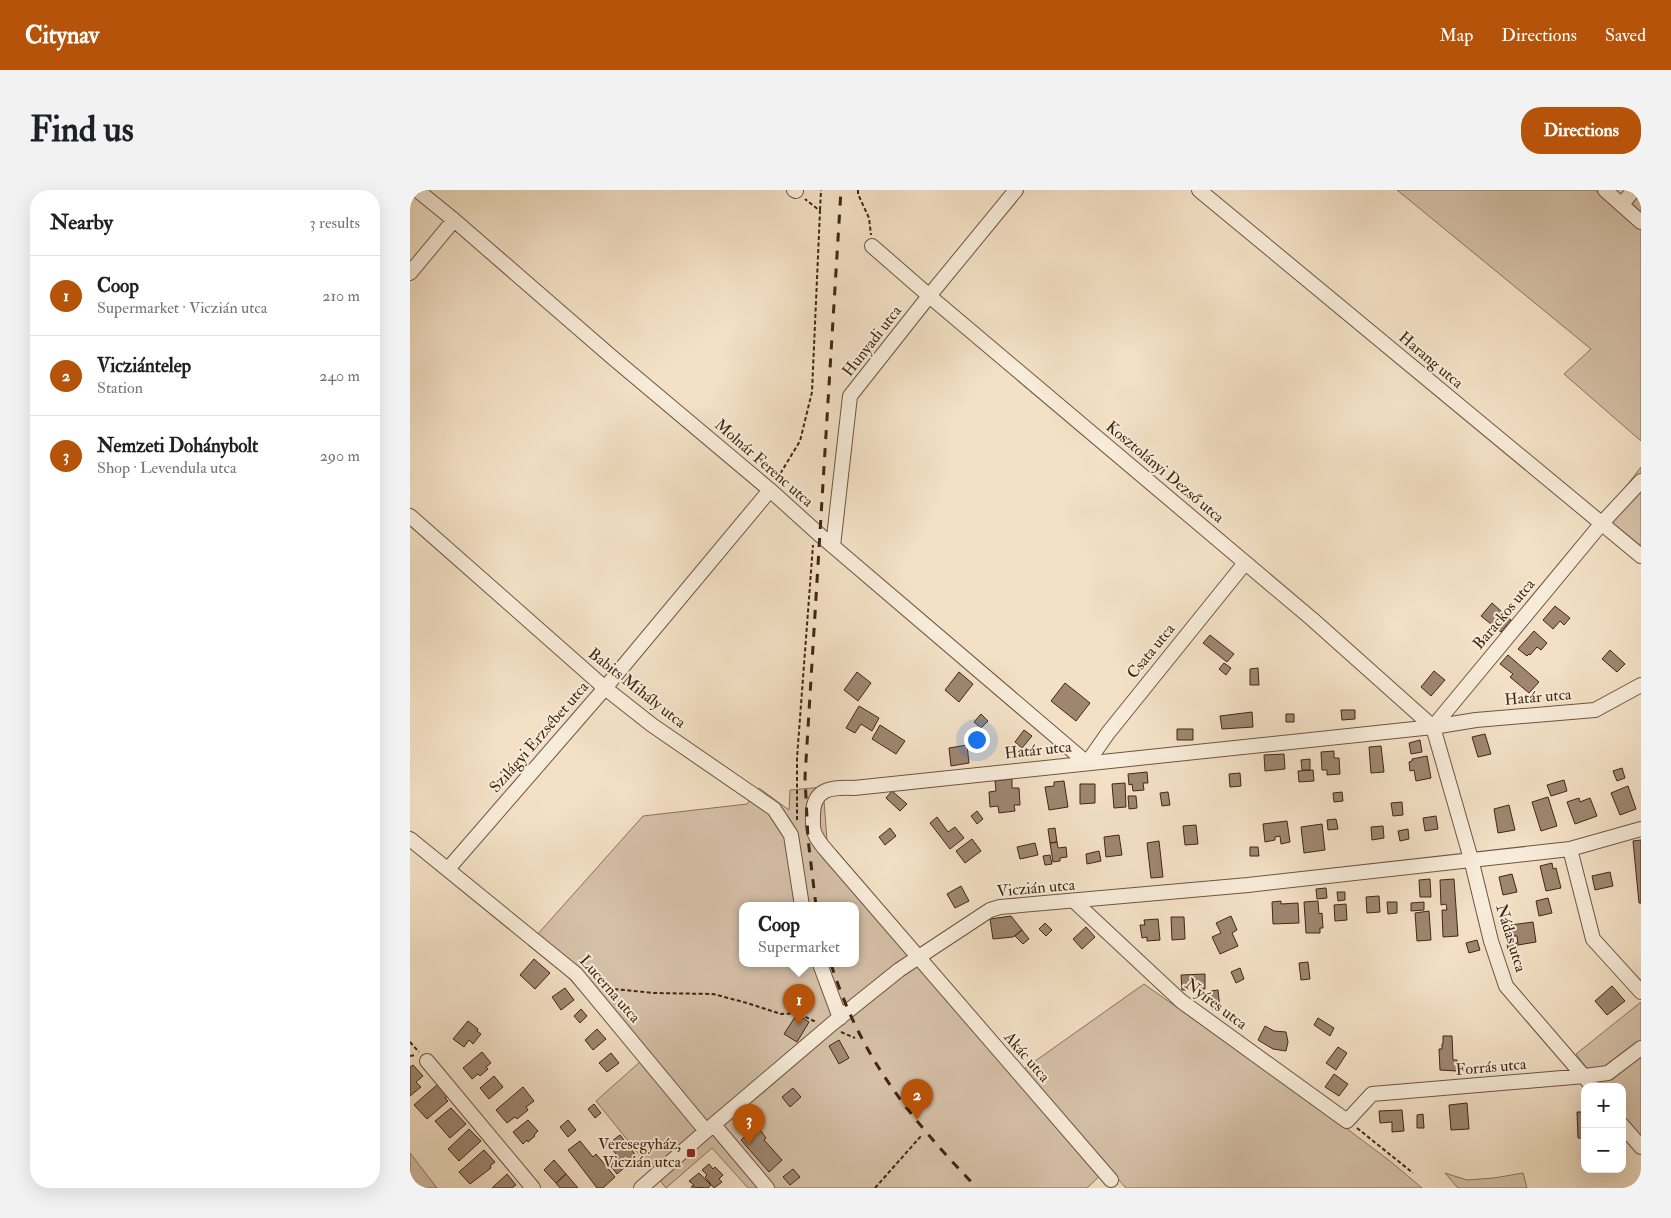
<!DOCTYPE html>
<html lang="en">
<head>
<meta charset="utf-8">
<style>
  body { margin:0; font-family:"IM FELL Double Pica",serif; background:#f2f2f2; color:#202124 }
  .controls { position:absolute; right:15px; bottom:15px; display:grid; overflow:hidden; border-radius:10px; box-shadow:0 5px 20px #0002 }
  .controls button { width:45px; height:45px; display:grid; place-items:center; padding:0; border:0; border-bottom:1px solid #e0e0e0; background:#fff; color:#202124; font:25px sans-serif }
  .you { position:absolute; left:566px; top:549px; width:18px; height:18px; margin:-12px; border:4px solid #fff; border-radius:50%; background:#1a73e8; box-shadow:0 0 0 8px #1a73e833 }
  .badge { display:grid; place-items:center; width:32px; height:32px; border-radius:50%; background:#b45309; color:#fff; font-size:16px; font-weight:700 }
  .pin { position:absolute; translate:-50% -41px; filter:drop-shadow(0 1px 2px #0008) }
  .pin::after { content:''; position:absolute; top:26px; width:18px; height:15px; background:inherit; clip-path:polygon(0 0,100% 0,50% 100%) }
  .popup { position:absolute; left:329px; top:712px; width:120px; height:65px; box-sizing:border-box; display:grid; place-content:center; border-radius:10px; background:#fff; filter:drop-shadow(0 1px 4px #0005); font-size:16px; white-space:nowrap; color:#757577 }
  .popup b { font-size:19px; color:#202124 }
  .popup::after { content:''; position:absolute; left:50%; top:100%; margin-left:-10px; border:10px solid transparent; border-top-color:#fff }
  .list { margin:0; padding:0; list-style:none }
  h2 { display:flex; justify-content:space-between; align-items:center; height:65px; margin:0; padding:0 20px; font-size:21px }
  h2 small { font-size:16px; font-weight:400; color:#757577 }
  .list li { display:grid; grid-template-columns:32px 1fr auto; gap:15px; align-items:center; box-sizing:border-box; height:80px; padding:0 20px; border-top:1px solid #e0e0e0 }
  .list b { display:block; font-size:19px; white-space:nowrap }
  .list p { margin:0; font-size:16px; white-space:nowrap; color:#757577 }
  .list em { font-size:16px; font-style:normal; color:#757577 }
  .map { position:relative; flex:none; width:1231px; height:998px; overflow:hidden; border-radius:20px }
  header { display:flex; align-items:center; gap:30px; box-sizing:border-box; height:70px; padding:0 25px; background:#b45309; color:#fff }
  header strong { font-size:24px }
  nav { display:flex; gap:28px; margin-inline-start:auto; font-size:18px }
  .intro { display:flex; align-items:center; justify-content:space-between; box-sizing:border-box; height:120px; padding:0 30px }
  h1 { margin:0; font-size:35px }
  .button { padding:12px 22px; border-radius:20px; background:#b45309; color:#fff; font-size:18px; font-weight:700 }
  main { display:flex; gap:30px; padding:0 30px }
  aside { flex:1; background:#fff; border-radius:20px; box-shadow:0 5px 20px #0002 }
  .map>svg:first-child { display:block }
</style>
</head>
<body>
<header>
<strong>Citynav</strong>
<nav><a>Map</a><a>Directions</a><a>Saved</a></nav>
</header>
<div class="intro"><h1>Find us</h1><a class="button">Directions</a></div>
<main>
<aside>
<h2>Nearby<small>3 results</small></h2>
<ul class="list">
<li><span class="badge">1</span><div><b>Coop</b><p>Supermarket · Viczián utca</p></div><em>210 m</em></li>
<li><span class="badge">2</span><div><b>Vicziántelep</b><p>Station</p></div><em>240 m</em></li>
<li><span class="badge">3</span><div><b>Nemzeti Dohánybolt</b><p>Shop · Levendula utca</p></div><em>290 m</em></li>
</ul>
</aside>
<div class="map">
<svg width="1231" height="998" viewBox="0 0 1231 998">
  <rect width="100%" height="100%" fill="#f3e0c5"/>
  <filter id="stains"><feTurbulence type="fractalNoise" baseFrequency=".004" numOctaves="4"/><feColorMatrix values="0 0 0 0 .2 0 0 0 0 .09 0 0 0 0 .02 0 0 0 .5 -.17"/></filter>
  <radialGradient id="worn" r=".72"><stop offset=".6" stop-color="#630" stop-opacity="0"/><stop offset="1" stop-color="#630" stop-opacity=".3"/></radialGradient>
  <path fill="#d5c0a7" stroke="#8c725e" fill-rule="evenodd" d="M987,0H1185L1211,21L1227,0H1231V251L1154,184L1181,159Z
    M1231,277V360L1192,328Z
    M413,597L417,650L522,772L611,881L734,794L912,920L980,971L1012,998H716L698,978L677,998H338L302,958L256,998L186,911L231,871L159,788L118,755L233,626L337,614L349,598L379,620L380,600ZM333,716H445V774H333Z
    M1231,812V948L1212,924V897H1191L1166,864Z
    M0,963L27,998H0Z
    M1035,983L1057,990L1084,988L1113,983L1117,998H1048Z"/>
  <path fill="#9f8671" stroke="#432515" d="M1082,413L1101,430L1091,442L1071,426Z
    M1145,416L1160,428L1154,435L1150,431L1143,439L1133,430Z
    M1124,441L1137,453L1131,460L1127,457L1120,465L1119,464L1117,466L1108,459Z
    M800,445L824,464L817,472L793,453Z
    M1200,460L1215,474L1207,482L1192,469Z
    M1098,465L1129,492L1119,503L1100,487L1103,484L1090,474Z
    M814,473L821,478L816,485L809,479Z
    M848,478L849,495H840V479Z
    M1024,481L1035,490L1021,506L1011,497Z
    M447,482L461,493L448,511L434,500Z
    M549,482L563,494L549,512L535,500Z
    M655,493L680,513L666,531L641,511Z
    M449,516L469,528L462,541L451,534L445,543L436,538Z
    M931,520H945V529L932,530Z
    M842,522L843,537L812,539L810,526Z
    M571,524L578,531L571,538L564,532Z
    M876,524H884V532H876Z
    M470,535L495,551L486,564L462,549Z
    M767,539H783V550H767Z
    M614,540L622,546L612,558L605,552Z
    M1075,544L1081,564L1068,567L1062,547Z
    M1010,550L1012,562L1001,564L999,553Z
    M557,555L559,573L541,576L539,558Z
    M971,556L974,582L961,583L959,557Z
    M924,561V568H929L930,584L917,585V580H912L911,562Z
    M874,564L875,579L855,581L854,565Z
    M1017,566L1021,588L1006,591L1004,580L1000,581L999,572L1002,571V569Z
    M900,569V580H892L891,570Z
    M1212,578L1215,588L1207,591L1203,581Z
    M903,580L904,591L889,592L888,581Z
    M737,582L738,593H733L734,600L723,601L722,594L719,595L718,584Z
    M830,583L831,596L820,597L819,584Z
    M602,589V598H609L610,615H604L605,621L589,623L588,616L580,617L579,602L586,601L585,591Z
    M1154,590L1157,601L1141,606L1137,595Z
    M654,591L658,617L639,620L635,597L644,596V592Z
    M715,593L716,617L704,618L702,594Z
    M670,594H685V613L670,614Z
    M1218,596L1226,619L1210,625L1201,603Z
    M482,601L497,614L490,621L476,608Z
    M758,602L760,615L752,616L750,603Z
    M932,602L933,611L924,612L923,603Z
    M718,606H726L727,618L719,619Z
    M1138,607L1147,636L1131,641L1122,612Z
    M1169,608L1170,612L1180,608L1187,626L1165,634L1157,612Z
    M992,612L993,625L983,626L981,613Z
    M1099,615L1105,640L1088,643L1084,619Z
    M567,621L573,629L567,634L561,626Z
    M1026,626L1028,639L1015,641L1013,628Z
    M527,627L538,642L545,637L554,648L540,659L520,633Z
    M926,629L928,639L918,640L917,630Z
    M877,631L880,652L871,654L870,646L865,647V650L855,652L853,634Z
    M912,634L915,660L894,663L891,637Z
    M786,635L788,654L775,655L773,636Z
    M973,636L974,648L962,650L961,637Z
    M480,638L486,646L475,655L469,647Z
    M645,638L647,652L640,653L638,639Z
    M998,639L999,649L990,651L988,641Z
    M709,645L712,665L696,667L694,647Z
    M562,649L571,661L555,673L546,661Z
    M1231,650V713H1229L1223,651Z
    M749,651L753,687L741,688L737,653Z
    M647,652L648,658L656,657L657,667L650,668V671L643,672L640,653Z
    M625,653L628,665L610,669L607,657Z
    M840,657H848L849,666H840Z
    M689,661L691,671L677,674L676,664Z
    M640,665L642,674L635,675L633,666Z
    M1142,673L1143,679L1146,678L1151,698L1136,701L1130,676Z
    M1200,682L1203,696L1185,700L1182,686Z
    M1102,684L1107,702L1093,705L1089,687Z
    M1020,689L1021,707H1010L1009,690Z
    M1044,689L1048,746L1033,747L1032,720H1037L1036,714L1031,715L1030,690Z
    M551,696L559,711L545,718L537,704Z
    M916,698L917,708L907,709L906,699Z
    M927,702H935V710L928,711Z
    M969,706L970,722L957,723L956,707Z
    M1138,708L1142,723L1129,726L1126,711Z
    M871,711V714L888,713L889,733L863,734L862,712Z
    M908,711L909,724L912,723L913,738H910V743H896L894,712Z
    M977,712H987V723L978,724Z
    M1014,712V720L1001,721V713Z
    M936,714L937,730L925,731L924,715Z
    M1019,721L1021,750L1007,751L1005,723Z
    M601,726L612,740L603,747L583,749L580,729Z
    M821,726L827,740L822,743L828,756L810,764L802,747L811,743L806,733Z
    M761,727H774L775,749L762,750Z
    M748,729L750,750L737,751V747L732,748L730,735H735L734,730Z
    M1123,732L1126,752L1108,755L1107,746H1103L1101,735Z
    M635,733L642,740L636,746L629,739Z
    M676,737L685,747L672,759L663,749Z
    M612,740L619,749L613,754L605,746Z
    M1067,750L1070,760L1059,763L1056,753Z
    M1106,752L1108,760L1099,763L1097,754Z
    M124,769L140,783L125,799L110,785Z
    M898,772L900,789L891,790L889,773Z
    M830,778L834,789L826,793L821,782Z
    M795,784V799L772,800L771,785Z
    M1202,796L1215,811L1197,825L1185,811Z
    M155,798L164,810L151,820L142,807Z
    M808,800L810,819H802L801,801Z
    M171,819L177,826L170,833L164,826Z
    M387,824L399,832L387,852L374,844Z
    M908,828L924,838L920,846L904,835Z
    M58,831L68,839L67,841L71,844L63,854L59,850L54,857L43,849Z
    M855,836L864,841L876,842L878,852L876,861L863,859L848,850Z
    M187,839L196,849L183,860L175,850Z
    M1033,846H1042L1043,870H1047V881L1030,880L1029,859H1032V854H1033Z
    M429,850L439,868L429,874L419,856Z
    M928,857L937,863L926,880L916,873Z
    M72,862L81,873L76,877L78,879L70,886L68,884L62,889L53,878Z
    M201,863L209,873L197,882L189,873Z
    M3,875L13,886L6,892L11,897L0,906V877Z
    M924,884L938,894L929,906L915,897Z
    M84,886L93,897L79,909L70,898Z
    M28,894L38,906L35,908L38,911L17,929L4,915Z
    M113,897L124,911L116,917L118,920L107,929L105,927L97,933L86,920Z
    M383,898L391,907L380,917L372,907Z
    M1057,913L1059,939L1041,940L1039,915Z
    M184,914L191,923L185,928L178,919Z
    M41,918L56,934L40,948L25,931Z
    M992,920L994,941L982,942V932L970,933L969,921Z
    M1167,922H1175V948H1168Z
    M1013,924L1014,938H1007V925Z
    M118,930L128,941L124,945L125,946L118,952L117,950L113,954L103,942Z
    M158,930L166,940L158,947L150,937Z
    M347,936L356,948L354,950L372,970L359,982L331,950Z
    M59,939L71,951L49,971L38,959Z
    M210,945L227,967L207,984L197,971L206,964L198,954Z
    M170,951L183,967L186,964L205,987L193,998H187L158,960Z
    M74,960L85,972L80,976L81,978L60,994L49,982Z
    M144,970L156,984L146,993L134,980Z
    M299,974L303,979L305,977L313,985L309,989L312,992L304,998L295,987L297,985L292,980Z
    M383,979L390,987L380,995L373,987Z
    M289,983L301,995L298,998L281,997L284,995L279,991Z
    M97,984L106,995L102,998H82Z
    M156,984L168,998H150L146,993Z"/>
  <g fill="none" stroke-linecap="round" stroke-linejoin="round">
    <g stroke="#6f5441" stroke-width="16">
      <path id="minor" d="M7,0L44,30L203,168L360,300L411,346L677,573L698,543L835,373
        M384,0L386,1
        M789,0L1231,366
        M1195,0L1231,32
        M1212,14L1224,0
        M462,56L524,110L902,429L1023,537
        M0,83L44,30
        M0,326L195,498L242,535L364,619L381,645L392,716
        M423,356L440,206L519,106L606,0
        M1023,537L1061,669L1081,751L1096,796L1183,897
        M1023,537L1192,333L1231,291
        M0,649L166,784L296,941
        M1160,659L1183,749L1231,802
        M38,679L195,498L360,300
        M665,712L771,811L937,931L962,904L1175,886L1198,883L1231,858
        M410,774L430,828
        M17,871L123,998
        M304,935L357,998
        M1212,935L1231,957
        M701,990L421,666C416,660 408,652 405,644C402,638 403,631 403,625C403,598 422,597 444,598L1023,537L1066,530L1185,520L1231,495
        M231,998L296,941L423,833L489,780L580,720L590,717L838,695L1160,659L1231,639"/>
    </g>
    <path stroke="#432515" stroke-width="2" stroke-dasharray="4 2.5" stroke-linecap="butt" d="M448,0V4L459,28L461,45
      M410,20L411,0
      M367,289L390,251L402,202L410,21L395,9
      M387,630V568L403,355
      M192,795L204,799L244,803L303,804L337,813L371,824L387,823L406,832
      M431,842L445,848
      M0,852L9,862
      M0,866L6,865
      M947,938L1003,983
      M465,998L511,946"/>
    <use href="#minor" stroke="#f7ebd9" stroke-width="14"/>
    <path stroke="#432515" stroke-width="3" stroke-dasharray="9 9" stroke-linecap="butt" d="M406,716L398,649L395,587L431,0
      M421,774C451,868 500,928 567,998"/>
  </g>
  <rect fill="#8f2418" stroke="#f7ebd9" stroke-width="2" x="276" y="958" width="10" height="10" rx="2.5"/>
  <g text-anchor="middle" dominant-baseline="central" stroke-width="4" stroke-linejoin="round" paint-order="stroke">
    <g font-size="16" fill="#432515" stroke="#f7ebd9">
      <text transform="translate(462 151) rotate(-52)">Hunyadi utca</text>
      <text transform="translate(1021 170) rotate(40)">Harang utca</text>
      <text transform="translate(354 273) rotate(41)">Molnár Ferenc utca</text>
      <text transform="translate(755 282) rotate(40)">Kosztolányi Dezső utca</text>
      <text transform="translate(1094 424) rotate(-50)">Barackos utca</text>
      <text transform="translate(741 461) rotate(-51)">Csata utca</text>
      <text transform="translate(227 498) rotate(38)">Babits Mihály utca</text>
      <text transform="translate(1128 507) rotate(-5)">Határ utca</text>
      <text transform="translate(129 547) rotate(-49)">Szilágyi Erzsébet utca</text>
      <text transform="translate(628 560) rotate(-6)">Határ utca</text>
      <text transform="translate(626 698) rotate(-5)">Viczián utca</text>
      <text transform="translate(1101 748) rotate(73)">Nádas utca</text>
      <text transform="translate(200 799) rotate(49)">Lucerna utca</text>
      <text transform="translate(806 814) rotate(37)">Nyíres utca</text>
      <text transform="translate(617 867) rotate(49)">Akác utca</text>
      <text transform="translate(1081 877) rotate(-5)">Forrás utca</text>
    </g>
    <g font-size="16" fill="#432515" stroke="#f7ebd9" text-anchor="end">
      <text x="271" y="954">Veresegyház,<tspan x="271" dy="18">Viczián utca</tspan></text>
    </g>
  </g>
  <rect width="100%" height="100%" filter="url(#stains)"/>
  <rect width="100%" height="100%" fill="url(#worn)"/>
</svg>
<div class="controls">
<button>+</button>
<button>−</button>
</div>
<div class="you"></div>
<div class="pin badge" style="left:389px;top:835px">1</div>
<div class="popup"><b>Coop</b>Supermarket</div>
<div class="pin badge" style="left:507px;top:930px">2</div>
<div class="pin badge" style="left:339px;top:955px">3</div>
</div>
</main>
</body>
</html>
